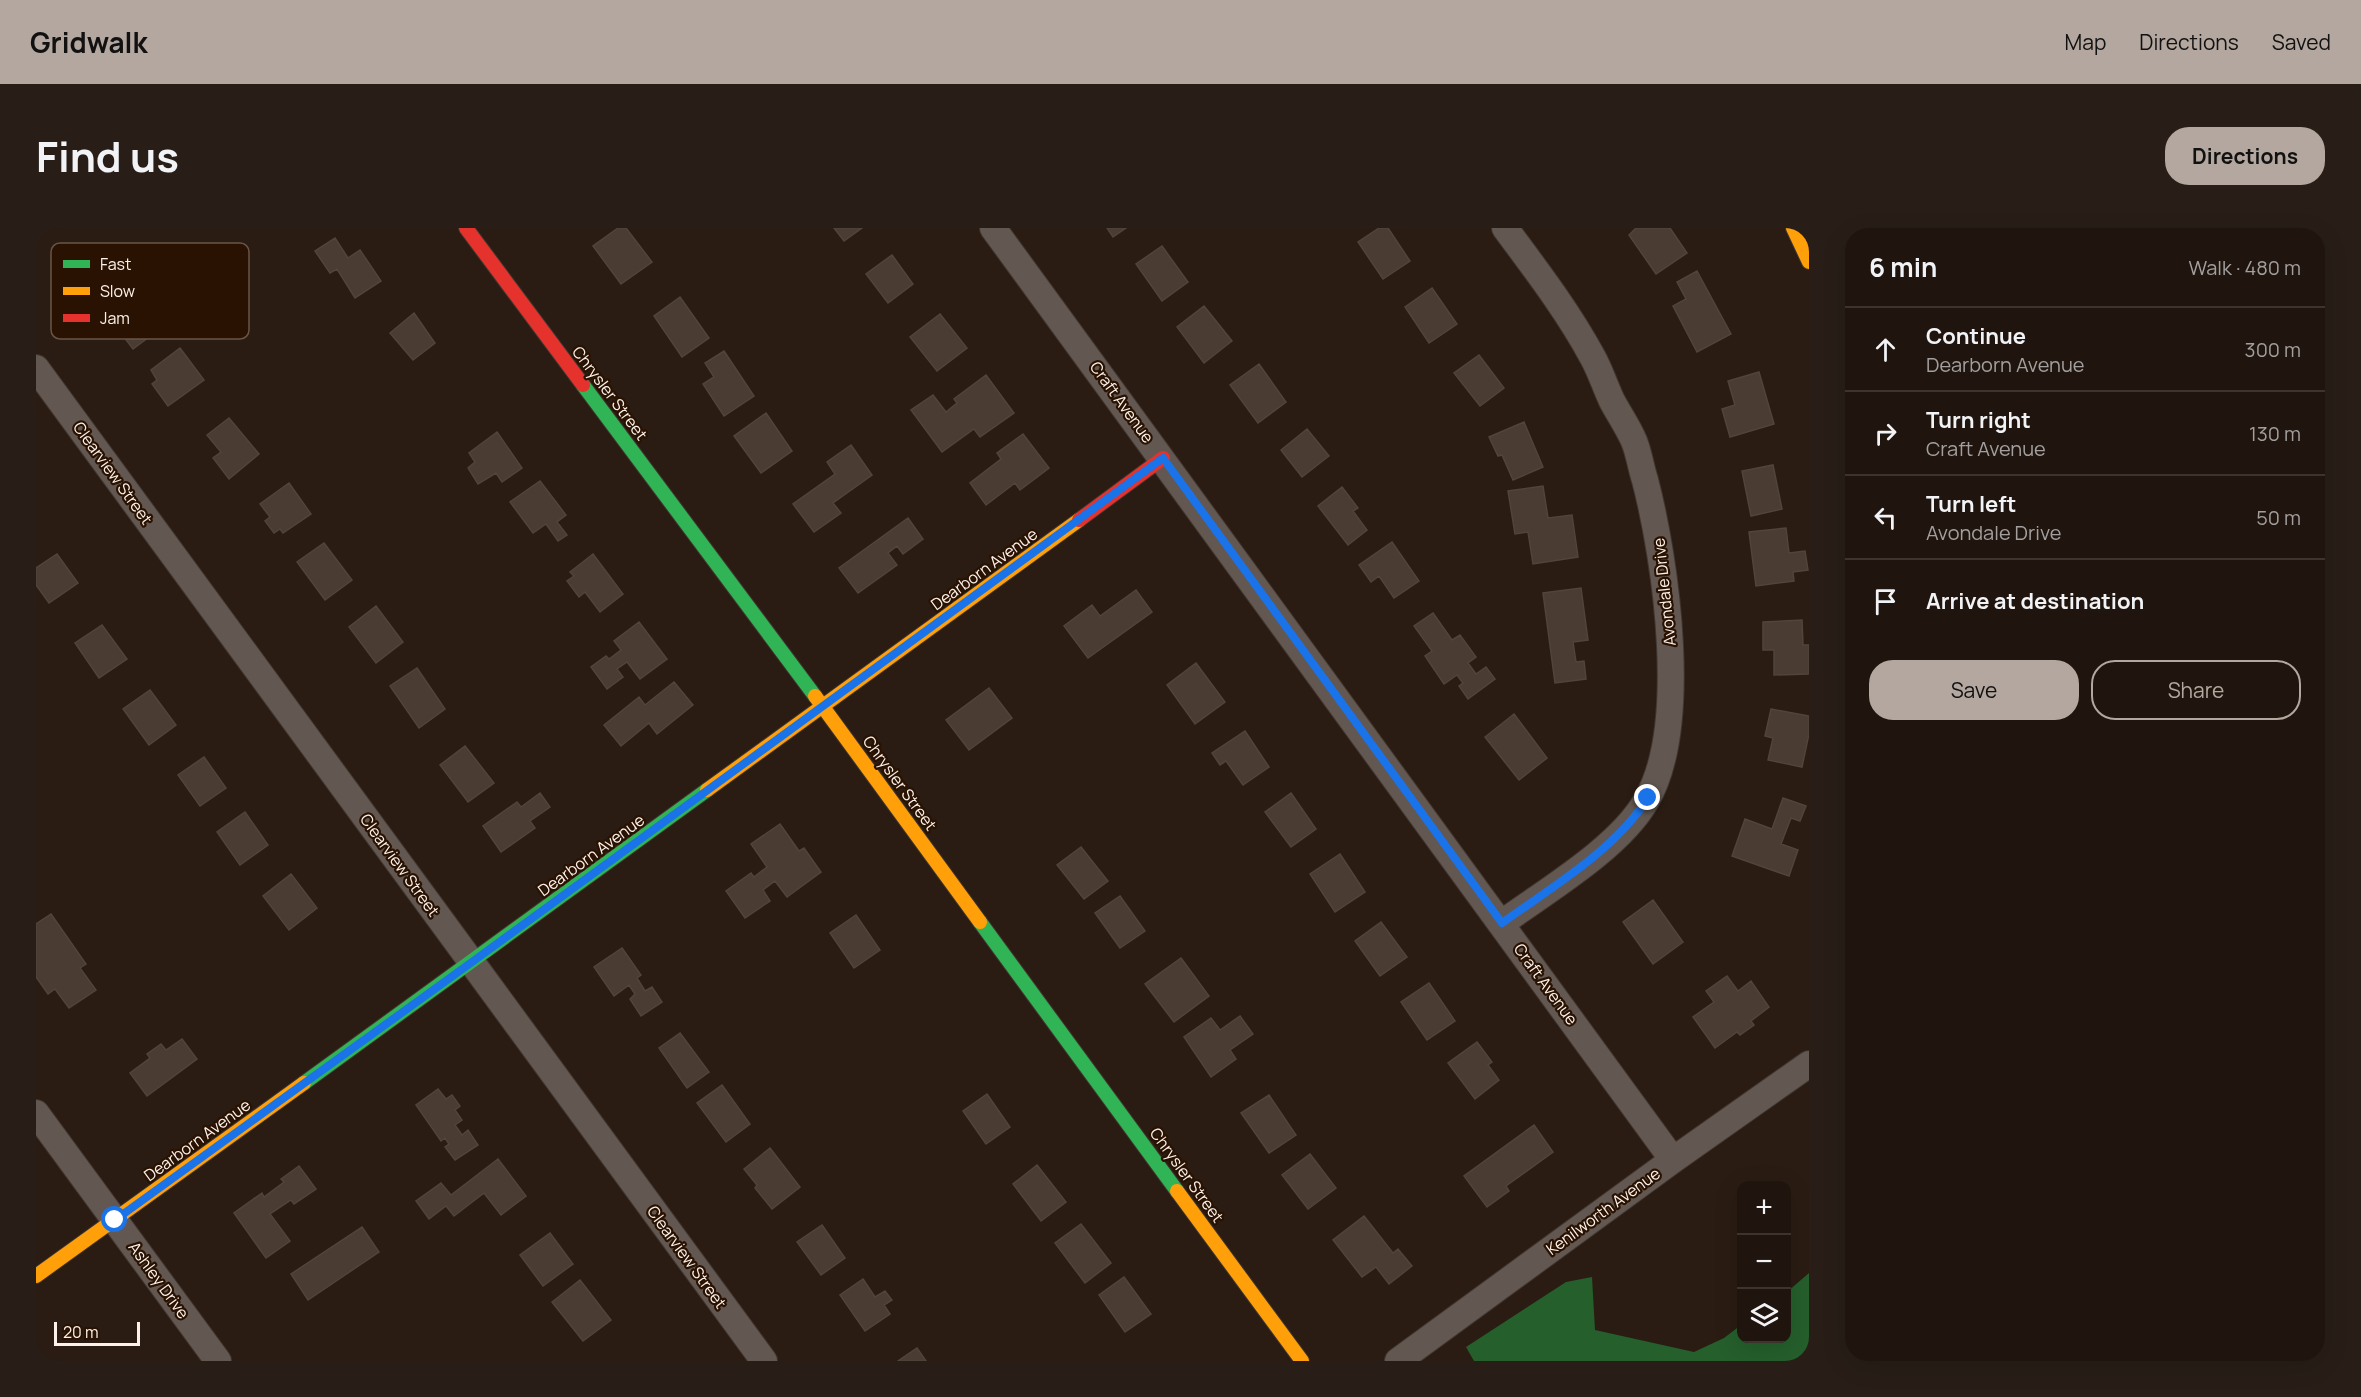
<!DOCTYPE html>
<html lang="en">
<head>
<meta charset="utf-8">
<style>
  body { margin:0; font-family:Manrope,sans-serif; background:#281e17; color:#f1f3f6 }
  .controls { position:absolute; right:18px; bottom:18px; display:grid; overflow:hidden; border-radius:12px; box-shadow:0 6px 24px #0002 }
  .controls button { width:54px; height:54px; display:grid; place-items:center; padding:0; border:0; border-bottom:2px solid #3d342e; background:#20150e; color:#f1f3f6; font:30px sans-serif }
  .scale { position:absolute; left:18px; bottom:15px; width:86px; box-sizing:border-box; padding-left:6px; border:3px solid #fdf2eb; border-top:0; font-size:16px; line-height:21px; white-space:nowrap; color:#fdf2eb; -webkit-text-stroke:4px #291201; paint-order:stroke }
  .stop { position:absolute; width:18px; height:18px; margin:-14px; border:4px solid #1a73e8; border-radius:50%; background:#fff }
  .stop.end { background:#1a73e8; border-color:#fff; box-shadow:0 2px 6px #0008 }
  .list { margin:0; padding:0; list-style:none }
  h2 { display:flex; justify-content:space-between; align-items:center; height:78px; margin:0; padding:0 24px; font-size:26px }
  h2 small { font-size:20px; font-weight:400; color:#a29f9e }
  .list li { display:grid; grid-template-columns:39px 1fr auto; gap:18px; align-items:center; box-sizing:border-box; height:84px; padding:0 24px; border-top:2px solid #3d342e }
  .list b { display:block; font-size:22px; white-space:nowrap }
  .list p { margin:0; font-size:20px; white-space:nowrap; color:#a29f9e }
  .list em { font-size:20px; font-style:normal; color:#a29f9e }
  .actions { display:flex; gap:12px; padding:18px 24px }
  .actions a { flex:1; padding:14px 0; border:2px solid #b3a79f; border-radius:24px; text-align:center; font-size:21px; color:#b3a79f }
  .actions .main { background:#b3a79f; color:#111 }
  .icon { flex:none; width:33px; height:33px; fill:none; stroke:currentColor; stroke-width:2; stroke-linecap:round; stroke-linejoin:round }
  .map { position:relative; flex:none; width:1773px; height:1133px; overflow:hidden; border-radius:24px }
  header { display:flex; align-items:center; gap:36px; box-sizing:border-box; height:84px; padding:0 30px; background:#b3a79f; color:#111 }
  header strong { font-size:28px }
  nav { display:flex; gap:33px; margin-inline-start:auto; font-size:21px }
  .intro { display:flex; align-items:center; justify-content:space-between; box-sizing:border-box; height:144px; padding:0 36px }
  h1 { margin:0; font-size:42px }
  .button { padding:15px 27px; border-radius:24px; background:#b3a79f; color:#111; font-size:21px; font-weight:700 }
  main { display:flex; gap:36px; padding:0 36px }
  aside { flex:1; background:#20150e; border-radius:24px; box-shadow:0 6px 24px #0002 }
  .map>svg:first-child { display:block }
</style>
</head>
<body>
<header>
<strong>Gridwalk</strong>
<nav><a>Map</a><a>Directions</a><a>Saved</a></nav>
</header>
<div class="intro"><h1>Find us</h1><a class="button">Directions</a></div>
<main>
<div class="map">
<svg width="1773" height="1133" viewBox="0 0 1773 1133">
  <rect width="100%" height="100%" fill="#2a1c12"/>
  <path fill="#255f2c" d="M1773,1045V1121L1758,1133H1438L1430,1119L1530,1054L1556,1049L1559,1102L1658,1124L1688,1110L1705,1097L1706,1110H1750L1751,1064Z"/>
  <path fill="#4a3c32" stroke="#50443b" stroke-width="1.5" d="M582,0H590L616,34L585,56L557,18Z
    M798,0H826L808,13Z
    M1071,0H1090L1077,9Z
    M1343,0H1352L1374,33L1347,51L1322,14Z
    M1600,0H1634L1651,25L1620,46L1593,7Z
    M299,10L312,30L324,22L345,53L319,70L301,41L294,45L279,23Z
    M1126,18L1152,54L1126,73L1100,36Z
    M856,27L877,56L852,75L830,46Z
    M1661,43L1695,106L1661,124L1637,78L1650,71L1641,54Z
    M1396,60L1421,96L1393,115L1369,79Z
    M99,66L125,100L97,121L71,87Z
    M644,69L673,110L646,129L618,88Z
    M1168,78L1196,113L1168,135L1141,99Z
    M378,85L399,115L377,132L354,105Z
    M904,86L931,120L901,143L874,109Z
    M144,120L168,152L132,178L116,156L121,152L115,142Z
    M688,123L718,168L688,188L667,156L678,149L669,135Z
    M1443,127L1468,160L1444,178L1418,145Z
    M1223,136L1250,174L1222,195L1194,157Z
    M1723,144L1738,196L1694,209L1686,181L1699,177L1692,153Z
    M950,147L978,185L944,209L938,201L906,224L875,182L897,167L910,184L921,175L918,171Z
    M730,185L756,223L725,245L698,208Z
    M193,190L223,226L193,251L177,230L185,224L171,207Z
    M1488,194L1507,239L1477,252L1466,227L1462,228L1453,209Z
    M1271,201L1293,228L1266,249L1245,222Z
    M461,204L486,240L466,254L460,245L442,256L432,240L439,234L433,225Z
    M987,206L1013,240L984,262L979,255L950,277L934,255L965,231L961,225Z
    M815,217L836,247L797,275L805,285L778,304L757,276L799,246L791,234Z
    M1737,237L1746,281L1715,288L1706,243Z
    M504,253L530,287L521,294L531,307L522,313L510,296L497,305L474,274Z
    M253,255L275,286L247,305L244,301L238,305L229,293L234,289L224,276Z
    M1507,258L1512,290L1536,287L1542,329L1497,336L1492,304L1479,306L1472,263Z
    M1306,259L1322,280L1317,283L1331,302L1312,317L1282,278Z
    M872,290L887,311L867,326L861,318L852,325L861,337L822,365L803,340Z
    M1750,300L1753,325L1769,323L1772,342L1757,344L1758,353L1720,358L1713,304Z
    M1356,314L1383,353L1358,370L1343,348L1335,354L1323,337Z
    M288,315L316,352L289,372L261,334Z
    M21,326L42,355L13,375L0,357V340Z
    M557,326L587,366L564,384L549,364L543,369L531,353L538,348L534,344Z
    M1545,360L1552,412L1537,414L1540,434L1548,433L1550,451L1519,455L1507,365Z
    M1100,362L1116,384L1052,430L1028,398L1056,377L1064,388Z
    M340,378L367,414L340,435L313,399Z
    M1397,385L1416,412L1424,407L1440,429L1432,435L1440,446L1450,439L1459,451L1432,471L1423,458L1427,455L1421,447L1408,456L1389,428L1396,423L1378,398Z
    M1766,392L1767,417H1773V446L1738,447V422H1727V394Z
    M603,394L631,431L604,451L591,434L581,441L587,449L571,461L555,439L570,428L573,431L585,422L578,413Z
    M66,397L91,431L63,450L39,415Z
    M1160,435L1189,474L1159,496L1131,457Z
    M381,440L409,481L383,500L354,458Z
    M638,454L657,477L621,506L613,495L585,518L568,497L603,469L609,477Z
    M953,460L976,490L933,522L910,492Z
    M114,462L140,497L113,517L87,481Z
    M1735,481L1773,488V506L1766,539L1732,532L1737,510L1729,508Z
    M1478,486L1511,530L1483,552L1449,509Z
    M1209,503L1233,539L1207,557L1190,533L1184,537L1176,525Z
    M429,518L458,555L432,574L404,537Z
    M168,529L190,560L164,578L142,547Z
    M504,565L514,579L494,593L499,600L465,624L447,598L481,574L485,579Z
    M1255,565L1280,601L1255,619L1229,584Z
    M1747,570L1770,578L1764,593L1755,590L1745,616L1762,622L1753,648L1696,628L1709,591L1736,601Z
    M209,584L232,617L204,637L181,604Z
    M744,596L763,623L768,620L785,644L751,669L739,653L727,662L734,673L709,690L690,663L715,645L718,649L731,639L715,616Z
    M1045,619L1072,653L1048,671L1021,637Z
    M1304,626L1329,664L1299,684L1274,646Z
    M255,646L281,680L253,702L227,668Z
    M1084,668L1109,703L1084,720L1059,685Z
    M1617,672L1647,714L1617,736L1587,694Z
    M15,686L50,736L44,740L60,762L33,780L19,761L12,766L0,749V696Z
    M820,687L844,722L818,740L794,705Z
    M1345,694L1371,729L1344,748L1319,713Z
    M586,720L605,747L601,750L609,763L616,759L626,774L605,788L594,771L599,766L593,757L578,768L558,739Z
    M1145,730L1173,768L1138,794L1109,756Z
    M1691,748L1702,763L1715,753L1733,779L1715,793L1718,797L1704,807L1701,804L1679,820L1657,789L1678,774L1670,763Z
    M1393,755L1419,793L1391,812L1365,774Z
    M1204,788L1217,806L1194,822L1200,831L1175,849L1148,809L1175,790L1184,802Z
    M644,805L673,844L651,860L623,820Z
    M146,811L161,831L111,868L94,845L114,830L111,826L125,816L130,822Z
    M1441,814L1456,834L1452,837L1463,852L1439,871L1412,835Z
    M686,857L714,896L690,914L661,875Z
    M402,861L410,871L416,867L424,878L419,882L426,892L419,897L426,907L432,902L442,917L419,932L409,919L413,916L409,910L405,913L380,877Z
    M951,866L974,899L950,916L927,883Z
    M1233,867L1260,907L1233,925L1205,885Z
    M1498,897L1517,924L1470,958L1473,963L1451,979L1428,948Z
    M734,920L764,959L736,981L719,960L721,957L708,941Z
    M1274,926L1300,960L1272,981L1246,947Z
    M462,931L490,968L465,987L448,965L418,988L410,978L393,991L380,973L405,955L415,967Z
    M1001,937L1030,974L1005,993L977,956Z
    M263,938L280,961L258,976L255,972L234,986L254,1013L230,1030L198,985L226,965L228,969L248,954L245,951Z
    M1328,988L1357,1025L1362,1021L1376,1038L1353,1056L1340,1039L1326,1049L1297,1012Z
    M1045,996L1075,1035L1049,1055L1019,1015Z
    M786,997L809,1030L785,1047L761,1014Z
    M326,999L343,1024L272,1072L255,1046Z
    M514,1005L537,1036L507,1058L484,1027Z
    M1088,1049L1115,1086L1089,1104L1063,1067Z
    M827,1051L839,1069L849,1063L856,1072L848,1077L854,1086L829,1103L804,1067Z
    M544,1052L575,1092L547,1113L516,1074Z
    M881,1120L890,1133H862Z"/>
  <g fill="none" stroke-linecap="round" stroke-linejoin="round">
    <g stroke="#413630" stroke-width="28">
      <path id="street" d="M957,0L1637,932
        M0,140L728,1133
        M1466,695C1510,663 1583,620 1610,573C1654,499 1630,333 1609,252C1605,240 1603,225 1598,213C1592,199 1583,186 1576,173C1569,158 1564,142 1556,128C1531,82 1500,42 1469,0
        M0,885L182,1133
        M1362,1133L1637,932L1773,836"/>
    </g>
    <g stroke="#413630" stroke-width="16">
      <path id="fast" d="M547,157L779,468
        M944,694L1141,963
        M268,855L671,562"/>
    </g>
    <g stroke="#413630" stroke-width="16">
      <path id="slow" d="M1757,0L1773,34
        M779,468L944,694
        M671,562L1043,292
        M1141,963L1266,1133
        M0,1048L268,855"/>
    </g>
    <g stroke="#413630" stroke-width="16">
      <path id="jam" d="M430,0L547,157
        M1043,292L1127,230"/>
    </g>
    <use href="#street" stroke="#635851" stroke-width="26"/>
    <use href="#fast" stroke="#30b455" stroke-width="14"/>
    <use href="#slow" stroke="#ff9f0a" stroke-width="14"/>
    <use href="#jam" stroke="#e5322d" stroke-width="14"/>
  </g>
  <g fill="none" stroke-linecap="round" stroke-linejoin="round">
    <path stroke="#1a73e8" stroke-width="8" d="M79,992L436,734L1127,230L1466,695C1516,659 1578,623 1612,570"/>
  </g>
  <g text-anchor="middle" dominant-baseline="central" stroke-width="4.5" stroke-linejoin="round" paint-order="stroke">
    <g font-size="16" fill="#fdf2eb" stroke="#291201">
      <text transform="translate(574 165) rotate(53)">Chrysler Street</text>
      <text transform="translate(1086 174) rotate(54)">Craft Avenue</text>
      <text transform="translate(77 245) rotate(54)">Clearview Street</text>
      <text transform="translate(948 341) rotate(-36)">Dearborn Avenue</text>
      <text transform="translate(1628 364) rotate(-96)">Avondale Drive</text>
      <text transform="translate(864 555) rotate(54)">Chrysler Street</text>
      <text transform="translate(555 627) rotate(-36)">Dearborn Avenue</text>
      <text transform="translate(364 637) rotate(54)">Clearview Street</text>
      <text transform="translate(1510 756) rotate(54)">Craft Avenue</text>
      <text transform="translate(161 912) rotate(-36)">Dearborn Avenue</text>
      <text transform="translate(1151 947) rotate(54)">Chrysler Street</text>
      <text transform="translate(1567 983) rotate(-36)">Kenilworth Avenue</text>
      <text transform="translate(651 1029) rotate(54)">Clearview Street</text>
      <text transform="translate(123 1052) rotate(54)">Ashley Drive</text>
    </g>
  </g>
  <rect x="15" y="15" width="198" height="96" rx="9" fill="#291201" stroke="#695547" stroke-width="1.5"/>
  <rect x="27" y="32" width="27" height="8" fill="#30b455"/>
  <rect x="27" y="59" width="27" height="8" fill="#ff9f0a"/>
  <rect x="27" y="86" width="27" height="8" fill="#e5322d"/>
  <g font-size="16" fill="#fdf2eb">
    <text x="64" y="42">Fast</text>
    <text x="64" y="69">Slow</text>
    <text x="64" y="96">Jam</text>
  </g>
</svg>
<div class="controls">
<button>+</button>
<button>−</button>
<button><svg class="icon" aria-label="layers" viewBox="0 0 24 24"><path d="M12 4l9 5-9 5-9-5zM3 14l9 5 9-5"/></svg></button>
</div>
<div class="scale">20 m</div>
<div class="stop" style="left:79px;top:992px"></div>
<div class="stop end" style="left:1612px;top:570px"></div>
</div>
<aside>
<h2>6 min<small>Walk · 480 m</small></h2>
<ul class="list">
<li><svg class="icon" aria-label="ahead" viewBox="0 0 24 24"><path d="M12 20V5M6 11l6-6 6 6"/></svg><div><b>Continue</b><p>Dearborn Avenue</p></div><em>300 m</em></li>
<li><svg class="icon" aria-label="right" viewBox="0 0 24 24"><path d="M7 20v-9h11M14 6l5 5-5 5"/></svg><div><b>Turn right</b><p>Craft Avenue</p></div><em>130 m</em></li>
<li><svg class="icon" aria-label="left" viewBox="0 0 24 24"><path d="M17 20v-9H6M10 6l-5 5 5 5"/></svg><div><b>Turn left</b><p>Avondale Drive</p></div><em>50 m</em></li>
<li><svg class="icon" aria-label="arrive" viewBox="0 0 24 24"><path d="M6 21V4h12l-3 4 3 4H6"/></svg><div><b>Arrive at destination</b></div></li>
</ul>
<div class="actions"><a class="main">Save</a><a>Share</a></div>
</aside>
</main>
</body>
</html>
